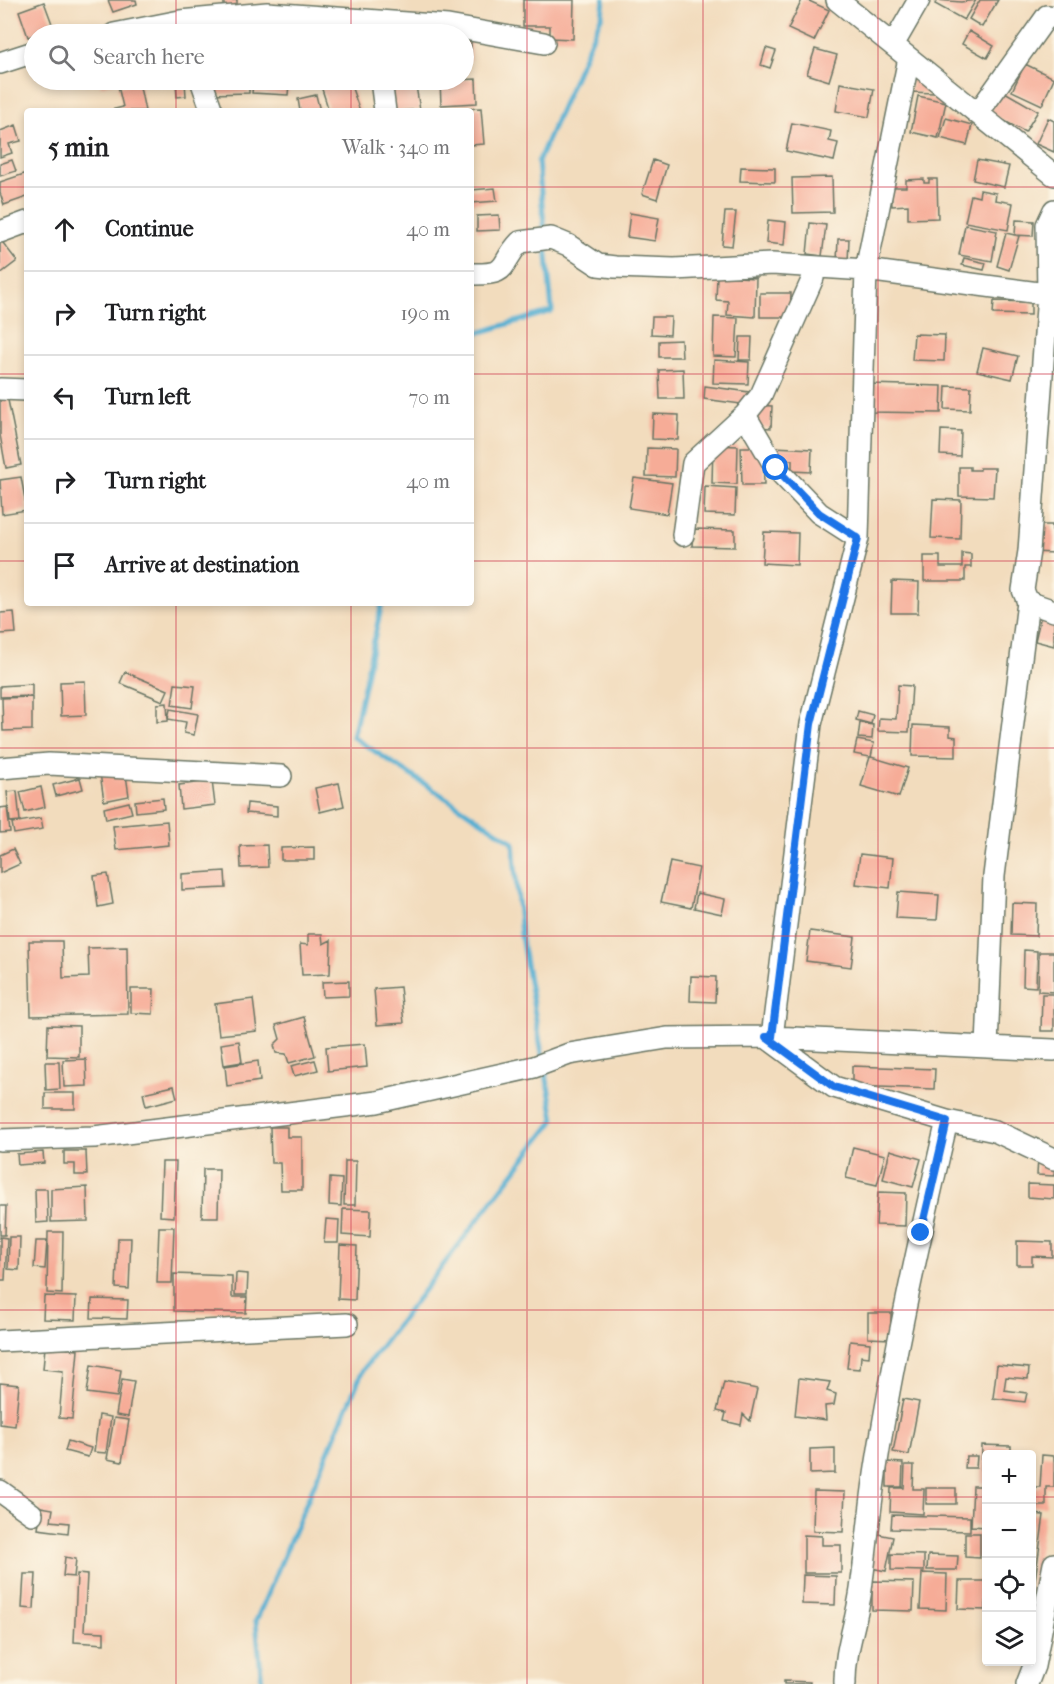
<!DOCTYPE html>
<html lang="en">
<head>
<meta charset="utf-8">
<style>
  body { margin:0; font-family:"IM FELL French Canon",serif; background:#f6f6f6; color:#202124 }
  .controls { position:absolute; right:18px; bottom:18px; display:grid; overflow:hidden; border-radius:6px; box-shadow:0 3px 9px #0003 }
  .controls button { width:54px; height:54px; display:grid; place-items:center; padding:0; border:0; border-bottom:2px solid #e0e0e0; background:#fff; color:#202124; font:30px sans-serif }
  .stop { position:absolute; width:18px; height:18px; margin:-14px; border:4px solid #1a73e8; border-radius:50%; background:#fff }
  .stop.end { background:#1a73e8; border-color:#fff; box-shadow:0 2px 6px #0008 }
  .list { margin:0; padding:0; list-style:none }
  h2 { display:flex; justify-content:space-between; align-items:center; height:78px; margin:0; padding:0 24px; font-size:26px }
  h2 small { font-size:20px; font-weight:400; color:#757577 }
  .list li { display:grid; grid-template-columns:39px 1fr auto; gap:18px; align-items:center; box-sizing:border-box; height:84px; padding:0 24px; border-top:2px solid #e0e0e0 }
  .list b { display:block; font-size:22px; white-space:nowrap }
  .list em { font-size:20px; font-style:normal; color:#757577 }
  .icon { flex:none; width:33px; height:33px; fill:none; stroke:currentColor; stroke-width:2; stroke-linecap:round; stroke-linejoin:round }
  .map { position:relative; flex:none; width:1054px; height:1684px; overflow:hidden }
  .search { position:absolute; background:#fff; box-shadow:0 3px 9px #0003; left:24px; top:24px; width:450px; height:66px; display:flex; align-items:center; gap:15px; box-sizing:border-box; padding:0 21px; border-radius:33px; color:#757577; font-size:22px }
  .panel { position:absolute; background:#fff; box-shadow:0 3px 9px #0003; left:24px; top:108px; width:450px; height:498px; border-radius:6px }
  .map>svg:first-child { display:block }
</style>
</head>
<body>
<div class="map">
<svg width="1054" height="1684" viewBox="0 0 1054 1684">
  <rect width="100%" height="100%" fill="#fcf5e5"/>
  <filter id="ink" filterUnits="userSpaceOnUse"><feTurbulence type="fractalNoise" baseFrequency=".0167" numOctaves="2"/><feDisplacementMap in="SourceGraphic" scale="12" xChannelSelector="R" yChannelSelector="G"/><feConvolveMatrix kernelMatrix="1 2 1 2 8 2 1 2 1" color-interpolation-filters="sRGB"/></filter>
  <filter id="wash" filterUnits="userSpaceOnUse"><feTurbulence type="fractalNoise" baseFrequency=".008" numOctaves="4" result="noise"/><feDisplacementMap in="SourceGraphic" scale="24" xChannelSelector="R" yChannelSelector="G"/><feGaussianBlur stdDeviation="1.35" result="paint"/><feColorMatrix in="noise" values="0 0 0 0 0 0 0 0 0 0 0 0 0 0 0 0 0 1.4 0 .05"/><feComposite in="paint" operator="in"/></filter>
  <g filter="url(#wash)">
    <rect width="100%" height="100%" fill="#f2dcbd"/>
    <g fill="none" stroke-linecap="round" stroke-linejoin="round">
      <path stroke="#53aed1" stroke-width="5" d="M545,235L538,162L602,15L604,0
        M471,335L552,311L546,245
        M382,603L353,737L513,842L521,936L543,1059
        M262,1684L256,1621L363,1370L554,1120L545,1068"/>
    </g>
    <g id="blocks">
      <path fill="#f6ac97" d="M108,0H136L137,4L113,12Z
        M224,0H237V9H224Z
        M523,0H574L573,39L550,38V26H523Z
        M802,0H807L829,10L814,41L788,29Z
        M937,0L961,2L976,0L964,20L935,4Z
        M980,0H998L982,27L969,19Z
        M44,2L54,29L28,37L19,11Z
        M413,31V34H386V33Z
        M969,31L994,46L987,58L962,44Z
        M464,41H471V60H464Z
        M766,48L776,51L770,68L761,65Z
        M815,49L837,55L829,81L807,74Z
        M1025,64L1054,78L1042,105L1012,91Z
        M912,78L934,79L933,93L911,92Z
        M476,79L477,103L441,105L440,81Z
        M99,80H124L101,86Z
        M341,80H349L360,111H329L321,86Z
        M390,80H415L420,110L394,111Z
        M139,82L145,111H107L123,107L118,86Z
        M185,82L186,96L177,97L176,83Z
        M249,82V93L211,94V83Z
        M253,82L289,84L288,95L252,93Z
        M840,83L874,89L869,117L836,111Z
        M1003,91L1038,111L1025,132L990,113Z
        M316,95L320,111H300L298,99Z
        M918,96L946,102L938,138L911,132Z
        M481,108L484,144L471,145V111H463V109Z
        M946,118L972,125L967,145L940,138Z
        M1048,118L1054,121V152L1036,144Z
        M792,123L831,131L829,141L838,143L834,161L786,151Z
        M16,125L21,141L9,144L12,153L0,157V131Z
        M12,160L16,171L0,176V164Z
        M653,160L667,165L657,199L642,194Z
        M977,160L1009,166L1004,187L973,180Z
        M741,167L775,168V182L740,181Z
        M27,173V197L4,205L0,193V182Z
        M832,177L833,212L793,213L792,178Z
        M924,179V183H929V179H937L938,218L908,219V205L892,206L891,187H906V180Z
        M495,188L497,201L471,203V190Z
        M980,190L996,193L995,200L1013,203L1008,230L965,222L971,195L979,197Z
        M725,212H736L732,246L722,245Z
        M630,213L659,218L655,241L627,237Z
        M499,215L500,230L477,231V216Z
        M768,220L786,222L784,245L766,243Z
        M1016,220L1034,221L1033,236L1015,235Z
        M810,223L826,225L822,256L807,254Z
        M965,225L997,231L992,261L959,255Z
        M1006,233L1019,236L1009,270L997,266Z
        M0,239L17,261L0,274Z
        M838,239H849L848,262L837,261Z
        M964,258L986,263L984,270L962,265Z
        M717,276L756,278L755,317L727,315L728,301L716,300Z
        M760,293H791L790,317H760Z
        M994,301L1031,302V315L993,314Z
        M652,317H671L670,335L651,334Z
        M714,317L738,318L736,357L713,356Z
        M914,334L945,335L944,361L912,360Z
        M740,337H752L751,360H739Z
        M681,340L682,357H659V341Z
        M983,348L1018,356L1012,379L977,371Z
        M714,360L749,362L748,384L713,383Z
        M683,369L684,399H660L659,370Z
        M868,384L942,386L941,413L868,412Z
        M705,386L749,392L748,405L704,399Z
        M946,386L971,387L970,410L945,409Z
        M6,390L21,465L6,468L0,435V392Z
        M755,405L772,406L771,428L754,427Z
        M653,414L679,415L678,440L652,439Z
        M941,430L961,431L960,456L940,455Z
        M713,445L738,446L737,484L712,483Z
        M741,447H763L764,485H742Z
        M774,447L812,449L811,472L792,471V460L774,459Z
        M647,448L676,449L675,477L646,476Z
        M959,467H970V470H980V468H995L993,497L959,496Z
        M21,477L27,510L2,514L0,480Z
        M634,478L672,483L667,514L629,508Z
        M705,486L736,488L735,515L704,514Z
        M933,499L961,500L960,539L931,538Z
        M1034,525H1052V530H1054V553L1033,552Z
        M693,529L735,530V547L692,546Z
        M764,532L798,533L797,565L762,563Z
        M962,553L971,554V567H965V581H924V556H940V567H962Z
        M892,581L919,582L918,613H891Z
        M1042,611L1054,614V646L1035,641Z
        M14,612L16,633L0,634V613Z
        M125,672L168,690L163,701L120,683Z
        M85,681L86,715L61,716L60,682Z
        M32,684V696L0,697V686Z
        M175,684L195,686L192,708L172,705Z
        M898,685L912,686L909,732L878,731L879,718L896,719Z
        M32,697V730L3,731L2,698Z
        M167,703L168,721L157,722V704Z
        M170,709L198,714L194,735L184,733L186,722L168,719Z
        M858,711L873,715L871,724L856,720Z
        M860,723L873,725L872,739L858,738Z
        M913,725L950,727V736L956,737V757L912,756Z
        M857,740L874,743L871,757L908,768L899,797L861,786L870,757L854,754Z
        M125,768L129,796L104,801L100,773Z
        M80,778L83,789L56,796L53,785Z
        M212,781L215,805L181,809L179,785Z
        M339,783L344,806L320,812L315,788Z
        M41,787L45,807L25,812L20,792Z
        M17,791L20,821L10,822L7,792Z
        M163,798L164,809L136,812L135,801Z
        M129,802L132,813L106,819L104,808Z
        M247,803L277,806V816L246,813Z
        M7,807L10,832L0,833V808Z
        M41,818L43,829L14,834L12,823Z
        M167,821L169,845L116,850L113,826Z
        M267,845L268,867L241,868L240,846Z
        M314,847V860H281V848Z
        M13,849L20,864L0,873V855Z
        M860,854L893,858L890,888L856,884Z
        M670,862L699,868L691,908L661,902Z
        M225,871L226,888L182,890V874Z
        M108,874L113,904L98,907L94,876Z
        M898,892L939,895L937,920L896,918Z
        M697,893L725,899L722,914L694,908Z
        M1012,903L1037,904L1036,936L1011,935Z
        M810,931L855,937L851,967L806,961Z
        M308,934H322L323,944L331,940L330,974L302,975L300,944L308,945Z
        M29,941H62L63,978L89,977L88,948L127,947L128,1014L31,1016Z
        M1024,950L1037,951L1036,987L1023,986Z
        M1039,952H1054V992L1038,991Z
        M691,976L716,977L715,1002L690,1001Z
        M349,981V996L323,997L322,982Z
        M400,987L404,1023L377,1025L374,989Z
        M131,989H154L153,1014L131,1013Z
        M1042,994H1054V1031H1041Z
        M253,999L257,1031L219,1035L215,1004Z
        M304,1017L315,1056L289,1063L286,1054L276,1053L274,1045L280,1039L276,1025Z
        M48,1025L79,1026V1057L47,1056Z
        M239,1041L242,1062L224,1065L221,1044Z
        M365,1044L367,1067L328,1071L326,1047Z
        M86,1059L87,1086L64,1087L63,1060Z
        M315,1060L318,1070L294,1076L291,1066Z
        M258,1061L260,1081L227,1086L225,1066Z
        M45,1062H59L60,1089L46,1090Z
        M852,1066L935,1069L934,1089L852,1086Z
        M174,1086L177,1098L146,1106L143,1093Z
        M45,1093H75V1109H45Z
        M270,1127H287V1137H302V1190H281L280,1163H271Z
        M853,1147L885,1155L877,1185L846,1178Z
        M890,1150L921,1159L913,1187L883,1179Z
        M64,1151H86L87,1175H75V1164H64Z
        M43,1152L44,1163L18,1165L17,1154Z
        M1038,1157L1054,1159V1176L1037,1175Z
        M345,1161H356L355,1205H344Z
        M162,1162H176L174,1217L160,1216Z
        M203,1169H219L218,1217H202Z
        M330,1178L342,1179L341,1206L329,1205Z
        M1028,1184L1054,1185V1199L1028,1197Z
        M87,1187L88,1221L51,1222V1189Z
        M35,1189H47L48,1222L36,1223Z
        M878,1192L906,1193L905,1226L876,1225Z
        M0,1206H6L5,1235H0Z
        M343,1209L371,1210L370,1237L342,1235Z
        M326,1219L339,1220L338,1243H324Z
        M159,1227H174L172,1283H157Z
        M48,1232H63L62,1294L47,1293Z
        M0,1237L7,1238L5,1280H0Z
        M9,1237H20L19,1270L8,1269Z
        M118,1238H131L129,1289L116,1288Z
        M36,1241H47L45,1269L34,1268Z
        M1017,1241L1052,1242V1257L1032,1256V1265H1017Z
        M340,1245L357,1246L355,1300L338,1299Z
        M236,1273L248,1274L247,1295H235Z
        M174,1274L232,1276V1297H247L246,1313L174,1311Z
        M44,1296L76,1297L75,1320L43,1319Z
        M92,1299L128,1300L127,1319L91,1318Z
        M868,1313H891V1339L868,1338Z
        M850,1341L870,1343L869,1357L861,1356L860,1369L847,1368Z
        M45,1347L78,1350L72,1419L59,1418L63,1371L43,1369Z
        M91,1365L121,1370L117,1397L87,1393Z
        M997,1365L1029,1368L1028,1379L1006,1377L1004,1390L1027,1393L1025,1402L993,1398Z
        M799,1378L830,1382L827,1391L836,1394L834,1405L825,1406L826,1420L795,1416Z
        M122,1379L134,1381L128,1417L116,1415Z
        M724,1382L757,1389L750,1421L743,1414L741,1425L724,1421L726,1413L717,1411Z
        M0,1383L19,1385L15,1426L0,1424Z
        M903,1399L919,1402L909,1455L893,1452Z
        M99,1415L111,1417L106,1453L94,1452Z
        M114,1418L129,1420L122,1462L107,1459Z
        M68,1441L91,1448L88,1457L65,1451Z
        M982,1445L1011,1446V1454H986V1483H981Z
        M835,1448V1473L810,1474V1449Z
        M1042,1455L1054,1456V1487H1046V1506H1032V1487H1040Z
        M966,1456H977L976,1468H965Z
        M887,1462L903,1463L902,1487H887Z
        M905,1465H914L913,1489H924L923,1514L890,1512L891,1488H904Z
        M973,1486H986V1527L971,1526Z
        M926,1488H956V1504H926Z
        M814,1491L845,1492L843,1532L813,1531Z
        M41,1507L53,1509L51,1521L69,1523L68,1533L38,1529Z
        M1032,1514L1044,1515L1033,1595H1032Z
        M892,1515L970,1517V1531L891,1529Z
        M965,1533H980V1558L965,1557Z
        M878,1534L893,1537L886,1571L871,1568Z
        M804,1535L822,1536V1545H841V1573H804Z
        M891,1554L924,1555V1571L891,1570Z
        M928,1555L958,1556L957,1570H927Z
        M65,1557L76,1559L74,1577L63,1576Z
        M922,1573L947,1574L946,1610L920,1609Z
        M24,1574H36L34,1609L22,1608Z
        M77,1574L87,1575L84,1631L104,1632V1644L74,1642Z
        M803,1575L836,1576L835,1605L802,1604Z
        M872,1581L914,1582L913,1611L872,1610Z
        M959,1581H986V1610L958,1609Z
        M784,1681L810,1682V1684H784Z"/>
    </g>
  </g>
  <g filter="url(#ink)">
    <use href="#blocks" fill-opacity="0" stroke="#697564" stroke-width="1.5"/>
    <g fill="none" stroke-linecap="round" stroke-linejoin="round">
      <g stroke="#697564" stroke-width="24">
        <path id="minor" d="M837,0L1054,175
          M114,34L180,21L267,13L448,26L544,43
          M893,45L919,0
          M0,63L34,52
          M201,80L212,111
          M381,80L385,111
          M978,113L1047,16L1054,17
          M0,232L27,222
          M471,274C512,275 498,265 520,242L551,238L568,245L598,265L615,267L674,269L772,264L866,270L1054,295
          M813,278L761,395L745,415L776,468L819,513L858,538
          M0,389L27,390
          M683,535L693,463L745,415
          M1028,602L1054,611
          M0,768L49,764L281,776
          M766,1037L834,1087L947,1121L995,1131L1054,1159
          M772,1037L811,724L858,538L866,270L909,58
          M987,1047L994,876L1028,602L1023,590L1029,551L1048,294L1047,225L1054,210
          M0,1140L94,1137L377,1102L534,1067L569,1054L667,1038L772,1037L1054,1050
          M0,1341L347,1324
          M0,1491L32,1514
          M845,1684C844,1649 859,1616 862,1581C867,1544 870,1506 876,1468C894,1352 920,1236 947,1121
          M1027,1684L1034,1666L1054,1564"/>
      </g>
      <use href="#minor" stroke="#fff" stroke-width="21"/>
    </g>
  </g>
  <g fill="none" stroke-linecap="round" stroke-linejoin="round" filter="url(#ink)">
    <path stroke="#1a73e8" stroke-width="8" d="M776,468L819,513L858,538L811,724L772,1037H766L834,1087L947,1121L921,1233"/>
  </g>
  <path fill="none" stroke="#d1495b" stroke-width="1.5" stroke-opacity="0.55" d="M176,0V34M351,0V34M527,0V1684M703,0V1684M878,0V1684M176,80V111M351,80V111M0,187H27M471,187H1054M0,374H27M471,374H1054M0,561H27M471,561H1054M176,603V1684M351,603V1684M0,748H1054M0,936H1054M0,1123H1054M0,1310H1054M0,1497H986M1032,1497H1054"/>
</svg>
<div class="controls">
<button>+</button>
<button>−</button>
<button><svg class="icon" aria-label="locate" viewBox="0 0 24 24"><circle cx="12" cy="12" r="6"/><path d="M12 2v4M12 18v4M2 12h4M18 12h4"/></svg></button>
<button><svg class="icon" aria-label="layers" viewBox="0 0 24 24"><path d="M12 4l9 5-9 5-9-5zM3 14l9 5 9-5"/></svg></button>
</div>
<div class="stop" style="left:776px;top:468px"></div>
<div class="stop end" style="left:921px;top:1233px"></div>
<div class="search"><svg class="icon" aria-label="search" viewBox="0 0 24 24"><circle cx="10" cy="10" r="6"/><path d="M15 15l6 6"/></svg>Search here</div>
<section class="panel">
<h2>5 min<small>Walk · 340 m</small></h2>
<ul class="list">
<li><svg class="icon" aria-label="ahead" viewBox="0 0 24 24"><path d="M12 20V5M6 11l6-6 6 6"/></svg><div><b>Continue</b></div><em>40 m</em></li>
<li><svg class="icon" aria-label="right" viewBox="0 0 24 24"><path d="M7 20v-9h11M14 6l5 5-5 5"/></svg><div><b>Turn right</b></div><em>190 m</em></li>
<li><svg class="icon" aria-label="left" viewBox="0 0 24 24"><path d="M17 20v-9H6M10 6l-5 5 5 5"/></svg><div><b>Turn left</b></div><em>70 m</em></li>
<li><svg class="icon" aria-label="right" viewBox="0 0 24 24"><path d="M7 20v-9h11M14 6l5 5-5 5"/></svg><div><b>Turn right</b></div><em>40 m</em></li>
<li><svg class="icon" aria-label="arrive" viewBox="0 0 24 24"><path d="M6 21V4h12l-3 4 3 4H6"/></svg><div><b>Arrive at destination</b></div></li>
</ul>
</section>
</div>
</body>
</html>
